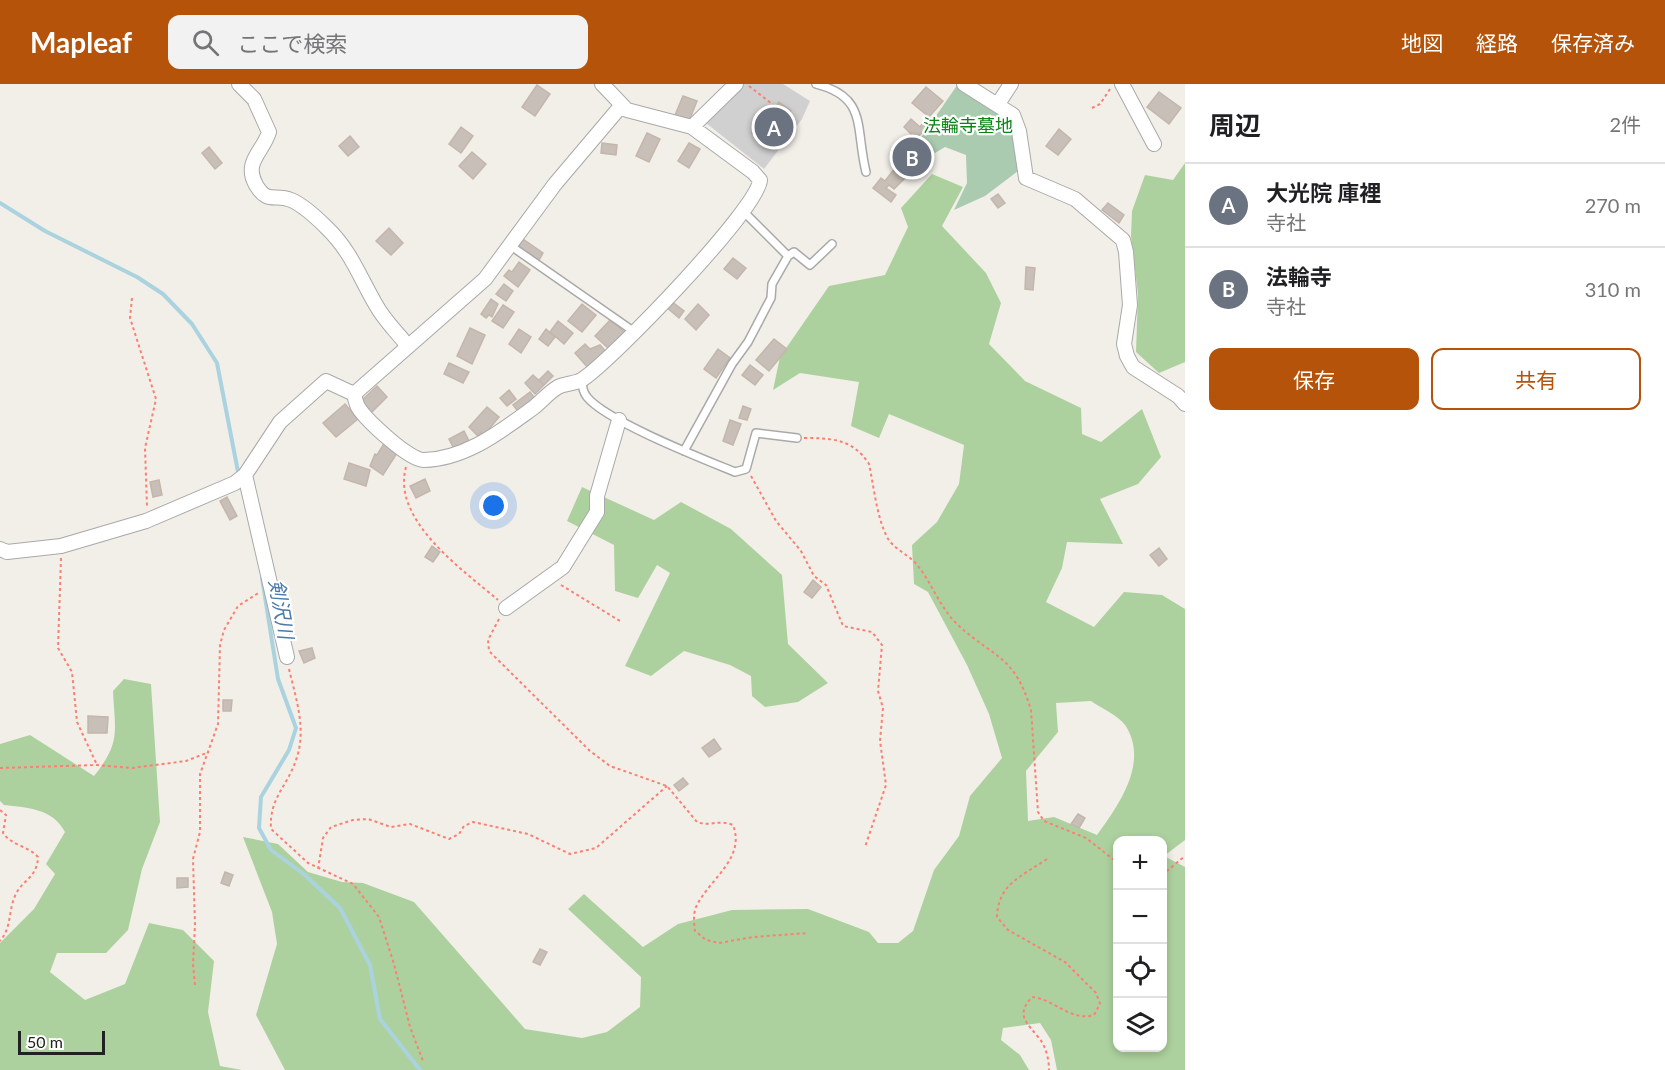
<!DOCTYPE html>
<html lang="ja">
<head>
<meta charset="utf-8">
<style>
  body { margin:0; font-family:Lato,"Noto Sans JP",sans-serif; background:#f2f2f2; color:#202124 }
  .controls { position:absolute; right:18px; bottom:18px; display:grid; overflow:hidden; border-radius:12px; box-shadow:0 3px 9px #0003 }
  .controls button { width:54px; height:54px; display:grid; place-items:center; padding:0; border:0; border-bottom:2px solid #e0e0e0; background:#fff; color:#202124; font:30px sans-serif }
  .scale { position:absolute; left:18px; bottom:15px; width:87px; box-sizing:border-box; padding-left:6px; border:3px solid #222; border-top:0; font-size:16px; line-height:21px; white-space:nowrap; color:#222; -webkit-text-stroke:4px #fff; paint-order:stroke }
  .you { position:absolute; left:494px; top:422px; width:21px; height:21px; margin:-15px; border:4px solid #fff; border-radius:50%; background:#1a73e8; box-shadow:0 0 0 9px #1a73e833 }
  .badge { display:grid; place-items:center; width:39px; height:39px; border-radius:50%; background:#b45309; color:#fff; font-size:20px; font-weight:700 }
  .pin { position:absolute; translate:-50% -50%; border:3px solid #fff; box-shadow:0 2px 6px #0006 }
  .list { margin:0; padding:0; list-style:none }
  h2 { display:flex; justify-content:space-between; align-items:center; height:78px; margin:0; padding:0 24px; font-size:26px }
  h2 small { font-size:20px; font-weight:400; color:#757577 }
  .list li { display:grid; grid-template-columns:39px 1fr auto; gap:18px; align-items:center; box-sizing:border-box; height:84px; padding:0 24px; border-top:2px solid #e0e0e0 }
  .list b { display:block; font-size:22px; white-space:nowrap }
  .list p { margin:0; font-size:20px; white-space:nowrap; color:#757577 }
  .list em { font-size:20px; font-style:normal; color:#757577 }
  .actions { display:flex; gap:12px; padding:18px 24px }
  .actions a { flex:1; padding:14px 0; border:2px solid #b45309; border-radius:12px; text-align:center; font-size:21px; color:#b45309 }
  .actions .main { background:#b45309; color:#fff }
  .icon { flex:none; width:33px; height:33px; fill:none; stroke:currentColor; stroke-width:2; stroke-linecap:round; stroke-linejoin:round }
  .map { position:relative; flex:none; width:1185px; height:986px; overflow:hidden }
  header { display:flex; align-items:center; gap:36px; box-sizing:border-box; height:84px; padding:0 30px; background:#b45309; color:#fff }
  header strong { font-size:28px }
  nav { display:flex; gap:33px; margin-inline-start:auto; font-size:21px }
  .search { width:420px; height:54px; background:#f2f2f2; display:flex; align-items:center; gap:15px; box-sizing:border-box; padding:0 21px; border-radius:12px; color:#757577; font-size:22px }
  main { display:flex }
  aside { flex:1; background:#fff }
  .map>svg:first-child { display:block }
</style>
</head>
<body>
<header>
<strong>Mapleaf</strong>
<div class="search"><svg class="icon" aria-label="search" viewBox="0 0 24 24"><circle cx="10" cy="10" r="6"/><path d="M15 15l6 6"/></svg>ここで検索</div>
<nav><a>地図</a><a>経路</a><a>保存済み</a></nav>
</header>
<main>
<div class="map">
<svg width="1185" height="986" viewBox="0 0 1185 986">
  <rect width="100%" height="100%" fill="#f2efe9"/>
  <path fill="#d0d0d0" d="M741,0H783L810,17L802,35L764,85L706,39Z"/>
  <path fill="#add19e" fill-rule="evenodd" d="M1185,79V278L1159,289L1136,268L1138,210L1131,152L1132,127L1145,91L1173,96Z
    M932,90L963,103L942,142L986,189L1001,219L989,260L1025,297L1081,324L1082,350L1101,358L1142,325L1161,373L1138,400L1100,415L1123,460L1067,458L1062,484L1046,518L1094,543L1124,508L1162,511L1185,525V756L1164,772L1185,783V986H1057L1051,956L1040,939L1003,944L1001,956L1020,971L1029,986H285L256,931L277,860L272,828L243,753L278,760L308,788L342,798L363,799L414,818L525,945L582,954L607,948L640,923L641,893L568,825L584,810L643,863L678,840L732,826L808,825L869,848L878,859H898L913,847L934,786L959,752L970,712L1002,674L989,630L967,581L928,508L914,500L912,461L937,438L959,400L964,361L889,330L879,354L851,342L859,298L800,289L773,306L780,273L829,202L885,191L908,143L901,124ZM1091,617C1101,624 1119,632 1125,641C1150,678 1118,722 1097,751L1054,733L1028,737L1026,687L1058,648L1056,619ZM1118,756H1162V964H1118Z
    M582,403L654,436L681,418L731,445L782,491L788,560L828,599L798,618L765,623L752,612L751,592L730,581L684,567L651,592L625,582L670,489L657,481L638,514L615,507L614,461L567,437Z
    M124,595L151,600L160,738L142,785L128,846L106,869H57L50,888L85,916L125,900L149,839L183,846L214,877L208,928L220,982L242,986H0V859L34,825L55,790L46,780L65,748C52,724 28,724 4,721L0,717V660L30,651L94,692C121,658 115,648 113,607Z"/>
  <path fill="#aacbaf" d="M958,0L1011,33L1015,49L1018,87L985,112L954,126L967,99L966,71L945,63L935,69L920,55Z"/>
  <g fill="none" stroke-linecap="round" stroke-linejoin="round">
    <path stroke="#aad3df" stroke-width="4" d="M0,119L45,147L137,193L163,210L192,240L217,279L239,393
      M262,494L278,595L296,644L289,666L261,713L259,744L271,766L305,791L340,824L370,881L380,935L420,986"/>
  </g>
  <path fill="#c7bfb8" stroke="#c4b6ab" stroke-width="1.5" d="M537,1L550,10L535,32L522,23Z
    M926,3L943,17L929,33L912,19Z
    M1159,8L1181,24L1169,40L1147,23Z
    M683,12L697,17L689,37L675,31Z
    M779,18L791,27L783,37L771,29Z
    M772,31L786,41L774,56L767,51L762,57L752,49L758,42L763,45Z
    M911,35L920,43L923,39L927,43L916,55L904,43Z
    M461,43L473,52L461,69L449,60Z
    M1059,45L1071,55L1058,71L1046,62Z
    M647,49L660,55L649,78L636,72Z
    M350,52L359,63L348,72L339,62Z
    M917,58L930,70L924,77L929,81L920,92L918,89L914,93L894,77L906,63L910,66Z
    M602,59L617,61L616,71L601,69Z
    M689,59L700,65L689,84L678,77Z
    M209,63L222,79L215,85L202,69Z
    M472,68L486,80L473,95L459,82Z
    M895,84L906,93L894,105L889,101L886,104L896,111L891,118L873,104L881,94L885,97Z
    M998,110L1005,119L998,124L991,115Z
    M1108,119L1124,131L1119,139L1102,126Z
    M389,144L403,159L391,171L376,157Z
    M523,155L543,169L538,178L517,164Z
    M733,174L746,184L737,195L724,185Z
    M519,178L530,186L518,203L504,192L509,186L512,188Z
    M1026,183L1035,184L1033,206L1025,205Z
    M504,200L513,207L506,217L496,210Z
    M491,215L498,220L492,233L489,231L486,234L481,230Z
    M671,217L684,227L679,234L666,223Z
    M582,220L596,231L582,248L568,237Z
    M698,220L709,231L696,246L685,235Z
    M503,221L514,228L503,244L492,237Z
    M611,235L625,249L609,265L595,252Z
    M558,237L573,249L564,260L550,248Z
    M470,244L485,251L472,280L457,272Z
    M519,245L531,253L521,269L509,260Z
    M546,245L555,253L548,262L539,255Z
    M774,255L787,265L769,287L756,276Z
    M585,260L590,265L600,261L607,269L589,285L575,269Z
    M718,265L730,274L716,294L704,285Z
    M449,279L469,288L463,299L444,290Z
    M750,281L763,291L755,301L742,291Z
    M548,287L553,292L544,301L539,296Z
    M533,291L544,301L535,310L525,299Z
    M377,302L387,313L371,329L360,318Z
    M509,306L516,315L507,322L500,314Z
    M530,308L537,317L520,330L513,321Z
    M345,320L358,335L336,353L323,339Z
    M743,322L751,325L747,336L739,334Z
    M487,323L499,333L484,351L481,348L478,352L469,343Z
    M730,336L741,340L733,361L723,357Z
    M464,347L470,359L455,367L449,355Z
    M385,358L399,366L383,391L370,382L375,370L377,371Z
    M349,379L370,386L366,402L344,395Z
    M425,395L430,407L416,414L410,402Z
    M159,396L162,411L153,413L150,398Z
    M227,413L237,432L230,436L220,417Z
    M432,462L440,468L433,478L425,473Z
    M1159,464L1167,475L1159,482L1150,471Z
    M813,496L821,503L812,514L804,508Z
    M312,564L315,574L304,579L299,567Z
    M223,616H232L231,627H223Z
    M88,632L108,633L107,649H88Z
    M714,655L721,665L709,673L702,664Z
    M683,694L688,700L679,707L674,701Z
    M1078,730L1085,734L1079,744L1071,740Z
    M225,788L233,791L229,802L221,799Z
    M177,794H188V803L177,804Z
    M540,865L547,868L540,881L533,878Z"/>
  <g fill="none" stroke-linecap="round" stroke-linejoin="round">
    <g stroke="#a9a9a9" stroke-width="10">
      <path id="service" d="M816,0C868,13 855,44 866,88
        M511,162L636,249
        M788,172L794,168L810,181L832,160
        M582,296C582,302 583,308 587,313C606,337 703,375 735,388L746,385L756,349L797,354
        M684,367L732,280L748,258L771,214L772,200L788,172L744,128"/>
    </g>
    <g stroke="#a9a9a9" stroke-width="16">
      <path id="minor" d="M239,0L254,15L269,48C263,68 243,78 256,101C268,121 275,109 291,116C303,121 318,135 327,144C351,167 360,194 376,221C384,236 397,248 407,261
        M602,0L627,26L692,43L736,0
        M964,0L1013,31L1019,47L1026,94L1075,115L1123,156L1126,168L1130,221L1124,260L1127,272L1133,283L1178,312L1185,320
        M1122,0L1154,60
        M998,20L1011,0
        M354,310C355,314 356,319 358,323C366,336 410,377 424,376C466,375 501,347 533,324C541,318 549,308 558,303C565,299 576,300 583,295C613,275 758,125 760,96L753,88L692,43
        M245,391L287,573
        M0,465L7,468L61,462L146,437L235,399L245,391L280,338L326,297L354,310L485,195L555,100L621,22
        M506,524L563,483L597,428V412L619,336"/>
    </g>
    <path stroke="#fa8072" stroke-width="2" stroke-dasharray="3 3" stroke-linecap="butt" d="M749,2L776,23
      M1092,24L1100,20L1110,5
      M132,214L130,234L156,315L145,364L147,422
      M804,354C832,354 853,355 869,380C874,403 876,429 886,451C892,465 909,470 918,482C933,501 941,526 959,542C997,576 1014,571 1031,626L1038,728L1044,737L1086,754L1118,779
      M406,383C391,436 463,486 498,516
      M751,392L776,437L801,467L814,492L826,501L843,542L872,548L882,561L878,607L883,624L880,657L886,701L865,763
      M61,474L58,564L72,588L77,638L97,681
      M561,501L620,537
      M499,535L488,556L489,567L590,667L610,682L667,702L697,738C710,743 718,735 733,741C746,775 709,795 696,823C693,830 694,839 695,847L706,856L719,859L753,853L808,849
      M289,585C296,615 307,646 296,676C287,703 269,714 271,745L308,779L353,800L379,833L394,880L410,943L423,977
      M0,684L97,681L132,684L186,677L209,668
      M0,726L6,731L3,749C11,761 28,762 38,773C37,795 22,795 15,812C8,828 12,843 0,857
      M1047,775C1022,792 998,800 997,833L1008,846L1065,878L1096,909L1100,920L1094,931C1071,938 1054,915 1032,913C1015,931 1027,939 1039,954C1046,962 1049,976 1049,986
      M318,785L323,754L331,743L353,736L368,735L391,743L410,740L449,755L459,750L464,742L473,738L528,750L570,770L596,764L667,702
      M1162,791L1185,772
      M195,901L193,880L195,841L193,775L200,748V690L218,640L220,561L224,546L238,522L260,508"/>
    <use href="#service" stroke="#fff" stroke-width="7"/>
    <use href="#minor" stroke="#fff" stroke-width="14"/>
  </g>
  <g text-anchor="middle" dominant-baseline="central" stroke-width="4.5" stroke-linejoin="round" paint-order="stroke">
    <g font-size="18" fill="#0c8416" stroke="#fff">
      <text x="968" y="41">法輪寺墓地</text>
    </g>
    <g font-size="20" font-style="italic" fill="#4a7aab" stroke="#fff">
      <text transform="translate(282 525) rotate(80)">剣沢川</text>
    </g>
  </g>
</svg>
<div class="controls">
<button>+</button>
<button>−</button>
<button><svg class="icon" aria-label="locate" viewBox="0 0 24 24"><circle cx="12" cy="12" r="6"/><path d="M12 2v4M12 18v4M2 12h4M18 12h4"/></svg></button>
<button><svg class="icon" aria-label="layers" viewBox="0 0 24 24"><path d="M12 4l9 5-9 5-9-5zM3 14l9 5 9-5"/></svg></button>
</div>
<div class="scale">50 m</div>
<div class="you"></div>
<div class="pin badge" style="left:774px;top:43px;background:#6b7280">A</div>
<div class="pin badge" style="left:912px;top:73px;background:#6b7280">B</div>
</div>
<aside>
<h2>周辺<small>2件</small></h2>
<ul class="list">
<li><span class="badge" style="background:#6b7280">A</span><div><b>大光院 庫裡</b><p>寺社</p></div><em>270 m</em></li>
<li><span class="badge" style="background:#6b7280">B</span><div><b>法輪寺</b><p>寺社</p></div><em>310 m</em></li>
</ul>
<div class="actions"><a class="main">保存</a><a>共有</a></div>
</aside>
</main>
</body>
</html>
